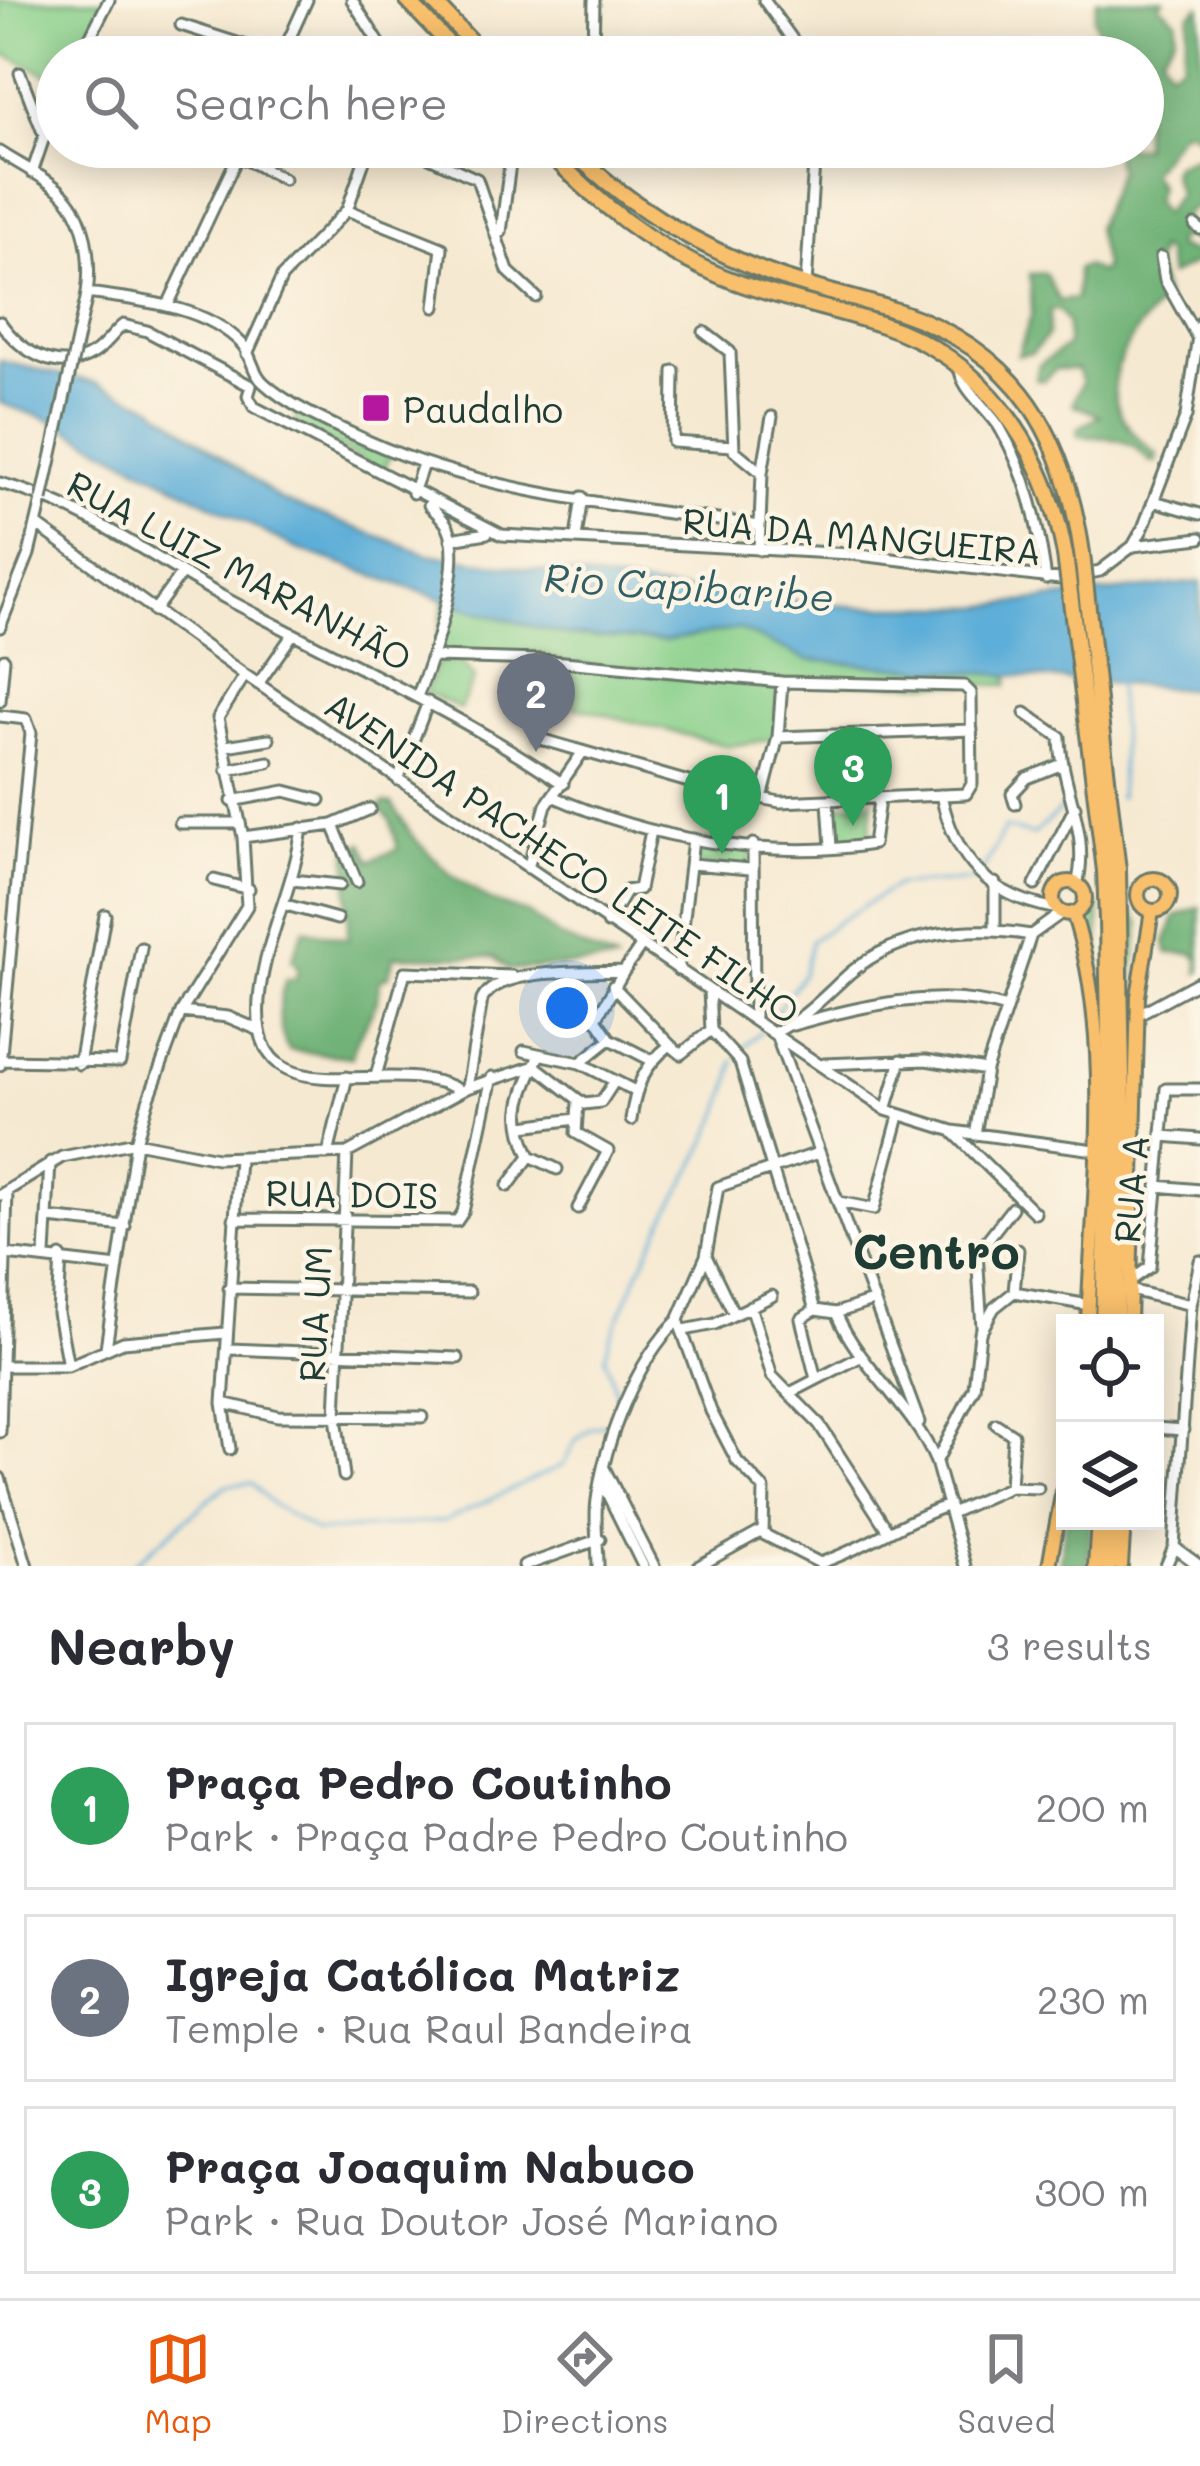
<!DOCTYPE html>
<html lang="en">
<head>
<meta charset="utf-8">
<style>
  body { margin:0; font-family:Mali,sans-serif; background:#f7f7f7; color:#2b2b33 }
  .controls { position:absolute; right:36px; bottom:36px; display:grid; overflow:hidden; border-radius:0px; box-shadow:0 6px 30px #0003 }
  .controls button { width:108px; height:108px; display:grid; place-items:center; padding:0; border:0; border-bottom:3px solid #e1e1e2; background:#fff; color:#2b2b33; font:60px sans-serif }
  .you { position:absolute; left:567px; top:1008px; width:42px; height:42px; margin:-30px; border:9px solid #fff; border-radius:50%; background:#1a73e8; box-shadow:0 0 0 18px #1a73e833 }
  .badge { display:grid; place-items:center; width:78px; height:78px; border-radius:50%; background:#ea580c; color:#fff; font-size:39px; font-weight:700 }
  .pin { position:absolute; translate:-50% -99px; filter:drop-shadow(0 3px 6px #0008) }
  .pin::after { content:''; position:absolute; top:63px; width:42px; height:36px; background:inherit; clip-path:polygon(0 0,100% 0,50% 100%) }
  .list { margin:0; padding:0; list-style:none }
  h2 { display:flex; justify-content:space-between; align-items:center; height:156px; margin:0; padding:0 48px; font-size:51px }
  h2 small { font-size:39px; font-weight:400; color:#7c7c81 }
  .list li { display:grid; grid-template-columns:78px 1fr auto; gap:36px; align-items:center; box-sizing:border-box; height:168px; margin:0 24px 24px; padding:0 24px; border:3px solid #e1e1e2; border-radius:0px }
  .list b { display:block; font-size:45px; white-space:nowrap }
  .list p { margin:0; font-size:39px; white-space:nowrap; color:#7c7c81 }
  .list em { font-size:39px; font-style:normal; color:#7c7c81 }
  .icon { flex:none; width:66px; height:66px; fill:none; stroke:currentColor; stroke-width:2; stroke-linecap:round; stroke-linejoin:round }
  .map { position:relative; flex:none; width:1200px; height:1566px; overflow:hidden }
  .search { position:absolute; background:#fff; box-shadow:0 6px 30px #0003; left:36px; right:36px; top:36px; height:132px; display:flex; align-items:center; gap:30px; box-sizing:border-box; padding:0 42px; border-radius:66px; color:#7c7c81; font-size:45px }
  .sheet { height:732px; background:#fff }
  nav { display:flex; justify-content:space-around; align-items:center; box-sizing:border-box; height:168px; border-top:3px solid #e1e1e2; background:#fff; font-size:33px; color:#7c7c81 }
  nav a { display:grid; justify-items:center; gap:6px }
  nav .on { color:#ea580c }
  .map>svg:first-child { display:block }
</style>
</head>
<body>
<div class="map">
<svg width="1200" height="1566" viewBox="0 0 1200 1566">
  <rect width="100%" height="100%" fill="#fcf5e5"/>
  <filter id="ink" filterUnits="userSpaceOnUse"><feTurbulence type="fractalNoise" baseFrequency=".00833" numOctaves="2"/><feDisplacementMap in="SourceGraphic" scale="24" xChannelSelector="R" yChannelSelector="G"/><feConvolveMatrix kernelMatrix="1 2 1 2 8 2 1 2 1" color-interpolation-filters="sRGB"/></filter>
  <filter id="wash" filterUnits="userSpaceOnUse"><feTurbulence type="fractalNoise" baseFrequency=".004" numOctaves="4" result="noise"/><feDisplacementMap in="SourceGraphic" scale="48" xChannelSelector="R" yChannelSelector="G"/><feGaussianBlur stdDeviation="2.7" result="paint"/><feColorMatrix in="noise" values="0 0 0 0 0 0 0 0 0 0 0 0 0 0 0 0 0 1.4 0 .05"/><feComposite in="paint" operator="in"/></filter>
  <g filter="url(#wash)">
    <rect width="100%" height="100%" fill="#f6e9d1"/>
    <path fill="#8ad08b" stroke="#548660" stroke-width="3" d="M0,0H109L80,57H57V79L0,52Z
      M295,406L391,455L383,471L296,426Z
      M444,601L566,635L664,641L738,629L808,660L1010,672L1007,685L782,682L520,659L435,657Z
      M460,661L474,678L460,709L425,692L438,663Z
      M532,663L778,685L776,739L728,746L561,703L528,686Z
      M873,802L869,843H834L831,812L838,805Z
      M693,839L753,844L750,869L691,864Z
      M1128,905L1140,924L1130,997L1128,996Z
      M1099,906V1031L1087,916Z"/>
    <path fill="#6fb277" stroke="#477856" stroke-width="3" d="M1097,0H1164L1159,5L1177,20L1175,36L1161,55L1169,70L1182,63L1190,14L1200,6V136L1186,129L1179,134L1150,172L1159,186L1154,201L1163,214L1178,195L1171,173L1174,165L1200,155V205L1183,214L1189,228L1200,233V250L1191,236L1177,239L1176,247L1199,254L1197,262L1169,276L1165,252L1158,250L1155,265L1165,297C1115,352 1085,401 1157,454L1156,462L1149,461C1131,436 1104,438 1079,436L1078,428L1100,416L1072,404L1082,383L1077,369H1055L1044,381L1036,379L1039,365L1067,346V323L1059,310H1050L1048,335L1032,353L1018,355L1032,313L1030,274L1045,273L1059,301L1076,299L1077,269L1085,266L1099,273L1104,267L1096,228L1118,171L1112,147H1143V57H1108L1094,19Z
      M384,803L392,804L413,837L449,873L490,901L528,913L558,936L617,962L509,970L494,957L394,956L389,975L379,981C382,1009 356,1029 352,1057L289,1050C276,1029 278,1002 286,979H296L298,967L292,960L304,929L348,939V850L363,843L370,861L398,849L390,819L379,808Z
      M1200,907V973H1199V960L1192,953H1168L1165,943L1176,916Z
      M1066,1521H1091L1088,1566H1059Z"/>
    <path fill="#5daed8" stroke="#3e7686" stroke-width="3" d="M0,361L97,383L153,406L282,501L427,554L670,590L859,607H978L1200,582V690L808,660L738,629L664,641L566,635L479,612L295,548L47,419L0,403Z"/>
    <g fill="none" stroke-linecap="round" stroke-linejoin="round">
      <path stroke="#5daed8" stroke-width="3" d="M1117,681L1122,754L1119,798
        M768,1024L803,974L811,941L836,923L897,885L978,880L1005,828L1033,835L1066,805
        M738,1053L761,1031
        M620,1404L605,1357L610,1338C626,1303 640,1268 657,1234C685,1177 725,1125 734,1061
        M131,1566L226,1485L252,1483L272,1504L317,1532L445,1521L563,1465L576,1440L592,1428L614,1422"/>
    </g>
  </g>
  <g filter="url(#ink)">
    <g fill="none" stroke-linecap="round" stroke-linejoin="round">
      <g stroke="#6a796b" stroke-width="15">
        <path id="minor" d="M352,0L388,57
          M764,0L805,57
          M181,25L281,57
          M80,57L109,0
          M281,57L307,0
          M593,57L594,0
          M20,73L42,130
          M407,147L477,179L508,271L536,297
          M0,152C20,165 46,177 63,194C91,222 93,277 83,312
          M239,156L284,179
          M32,173L57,99
          M347,210L442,248L435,307
          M1195,225L1200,229
          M501,232L510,164L507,147
          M1161,257L1165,280L1197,337
          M806,285L815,147
          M88,293C137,300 205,305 242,344C252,355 252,373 264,383C290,407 336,426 368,441C488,495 629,506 759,526
          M168,305L242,147
          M0,322C20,351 58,376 94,353C105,346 113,333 123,325L147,331L251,386L248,396L254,407L502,535L851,554L1060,579L1100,571L1133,546L1143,528L1186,416L1200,323
          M704,332L730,352L734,450L762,473L759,550
          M247,354L282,277L347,210L369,147
          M960,367C959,388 989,409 1000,428C1028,476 1038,524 1046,579
          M674,371L673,442L733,446
          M762,473L772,417
          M0,483C84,505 152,558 227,599C340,660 457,711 563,784
          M413,493L423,464
          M1154,501L1200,514
          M37,525L245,675L886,1110L953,1131L1095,1150
          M576,538L582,497
          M451,539L487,533
          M1133,546L1200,538
          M154,611L181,574
          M0,627L29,554L42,500
          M435,657L542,660L782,682L964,686L971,693L972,784L966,794L780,802L709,788L537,738
          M258,684L293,634
          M417,696C432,663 465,561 448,527C444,519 435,511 429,505
          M0,701L4,659
          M1025,713L1060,737C1061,788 1091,832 1077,885
          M0,716L26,719L31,733L0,1065
          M778,737L972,730
          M226,746L269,739
          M227,770L268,762
          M398,780L428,702
          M941,795C955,860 990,898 1058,909
          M552,796C648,838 768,861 873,844L879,800
          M762,798L778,737L782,682
          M232,801L285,791L320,800
          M828,802L831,847
          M1015,804L1012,794L1027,778L1060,765
          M180,823H239
          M333,825L357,882
          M302,828C295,884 267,935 260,990C242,1132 390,1048 461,1091
          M243,837L333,825L370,809
          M753,844L754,1016
          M691,864L750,869
          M528,868L546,805L582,753
          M214,880L249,889
          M292,880L340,885
          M1035,885L1075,807
          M286,905L337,919
          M607,923L626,891L639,889L651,831
          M995,929V883
          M1031,935L1063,912
          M678,970L693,839
          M624,971L596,1019L610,1039L651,1060
          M613,986L670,1045
          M181,1012L228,1017L259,1030
          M1137,1015L1200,981
          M793,1025C859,1006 939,987 1006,1008
          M711,1030L740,1062L815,1310L801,1319L816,1379
          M524,1051L580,1063L635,1091
          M538,1057C522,1097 510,1112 530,1156L557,1169
          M0,1060L120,1062L141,948
          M580,1063L610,1039
          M79,1064L105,915
          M824,1064L926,1060L986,1070
          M376,1076L405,972L512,976
          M467,1088L482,1000C498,966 589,973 624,971L641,946
          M886,1110L901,1060
          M631,1120C635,1088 643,1066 670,1045L681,1054L711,1030L709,991
          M523,1126L576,1119
          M954,1133L1035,1213
          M975,1135L986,1070L1031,935
          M1162,1136L1200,1139
          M328,1154L347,1077
          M508,1186L530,1156
          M1157,1186L1200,1190
          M0,1195L62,1157L136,1142L217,1158L347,1153L467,1088L535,1066L584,1104L601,1102L614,1082
          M839,1202L874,1209L899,1116
          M578,1208L608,1151L576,1133L578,1102
          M48,1218L125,1226
          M234,1219L457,1221L463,1212L492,1077
          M6,1254L118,1267
          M45,1255L50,1162
          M706,1256L678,1320L711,1411L737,1461L764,1489L763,1534L820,1563C866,1548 903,1520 949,1505
          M61,1257L58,1313L68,1366
          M1130,1281L1150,1267L1166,1089H1200
          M229,1288L469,1292
          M1130,1290L1191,1305
          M1014,1292L1018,1250
          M750,1306L772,1376L819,1424L888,1531
          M815,1310L836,1313L875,1300
          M836,1313C861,1370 912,1405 936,1462
          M734,1314L706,1256L718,1187L818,1153
          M982,1327L977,1253L1012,1208
          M684,1330L715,1324L772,1296
          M106,1348L136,1142L148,1101L181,1012L247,906L243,837L218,718L245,675
          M229,1349L458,1358
          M2,1366H68L123,1342L225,1333
          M792,1392L860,1357
          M223,1403L278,1416L422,1417
          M919,1422L775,1032C804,1020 827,993 850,973C899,931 970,925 1031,935
          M996,1424L1013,1435L1010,1487
          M1155,1428L1183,1430
          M0,1432L7,1191
          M230,1449L223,1403L239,1158
          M604,1468L654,1566
          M344,1476L336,1417L347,1153
          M0,1478L27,1566
          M601,1481L643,1566
          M951,1513L1010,1487L1038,1488
          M1174,1547L1200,1566
          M524,1566L600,1539
          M598,1566C598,1545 594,1521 597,1500C605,1440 636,1361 678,1320
          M699,1566L762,1531
          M965,1566L936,1462L974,1388L980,1333L994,1308L1014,1292L1089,1305
          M1166,1566L1174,1547L1191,1305L1200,1261"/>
      </g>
      <g stroke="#6a796b" stroke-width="18">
        <path id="major" d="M1138 895a16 16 0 1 1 32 0a16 16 0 1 1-32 0Z
          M1053 898a16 16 0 1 1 32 0a16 16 0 1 1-32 0Z
          M1073,913C1115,1041 1093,1191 1088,1323
          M1129,1323L1138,996L1152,911
          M1049,1566L1065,1479
          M1121,1566L1124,1521"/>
      </g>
      <g stroke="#6a796b" stroke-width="20">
        <path id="highway" d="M407,0L461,57
          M432,0L485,57
          M544,147C595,201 651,247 721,276C772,297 827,307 880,324C986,358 1046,450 1065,555
          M568,147C628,206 697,247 777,276C817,290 860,299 900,312C1018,352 1065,435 1082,553
          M1098,701L1118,870
          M1084,702L1105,871
          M1103,1323L1110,1096L1107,920
          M1116,1323L1123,1126L1119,920
          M1096,1566L1099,1521
          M1109,1566L1112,1521"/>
      </g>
      <use href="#minor" stroke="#fff" stroke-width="9"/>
      <use href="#major" stroke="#f8bf6c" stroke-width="12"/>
      <use href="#highway" stroke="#f8bf6c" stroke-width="14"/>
      <g stroke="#6a796b" stroke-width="15" stroke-linecap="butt">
        <path id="minor-bridge" d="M42,500L83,312"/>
      </g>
      <g stroke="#6a796b" stroke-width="20" stroke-linecap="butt">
        <path id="highway-bridge" d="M1082,553L1098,701
          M1065,555L1084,702
          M1118,870L1119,920
          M1105,871L1107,920"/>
      </g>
      <use href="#minor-bridge" stroke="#fff" stroke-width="9"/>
      <use href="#highway-bridge" stroke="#f8bf6c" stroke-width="14"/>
    </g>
  </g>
  <rect fill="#b5179e" stroke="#fcf5e5" stroke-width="4.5" x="361" y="393" width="30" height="30" rx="6"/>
  <g text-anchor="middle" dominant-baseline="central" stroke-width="9" stroke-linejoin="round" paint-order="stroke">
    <g font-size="36" fill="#1f3d34" stroke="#fcf5e5" text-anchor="start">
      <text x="403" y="408">Paudalho</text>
    </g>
    <g font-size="36" fill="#1f3d34" stroke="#fcf5e5">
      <text transform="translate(862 535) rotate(5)">RUA DA MANGUEIRA</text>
      <text transform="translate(240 570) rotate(28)">RUA LUIZ MARANHÃO</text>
      <text transform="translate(563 857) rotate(34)">AVENIDA PACHECO LEITE FILHO</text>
      <text transform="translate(1130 1189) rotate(-85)">RUA A</text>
      <text transform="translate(352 1193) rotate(1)">RUA DOIS</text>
      <text transform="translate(314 1314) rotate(-87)">RUA UM</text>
    </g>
    <g font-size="39" font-style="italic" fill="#325f65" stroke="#fcf5e5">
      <text transform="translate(689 586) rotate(4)">Rio Capibaribe</text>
    </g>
    <g font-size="48" font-weight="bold" fill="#1f3d34" stroke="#fcf5e5">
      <text x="936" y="1250">Centro</text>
    </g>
  </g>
</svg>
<div class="controls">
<button><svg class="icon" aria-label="locate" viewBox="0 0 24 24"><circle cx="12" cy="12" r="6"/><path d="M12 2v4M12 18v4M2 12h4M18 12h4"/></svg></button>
<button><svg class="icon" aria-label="layers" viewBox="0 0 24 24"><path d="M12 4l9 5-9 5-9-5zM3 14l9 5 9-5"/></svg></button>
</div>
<div class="you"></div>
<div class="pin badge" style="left:722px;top:854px;background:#2e9e5b">1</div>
<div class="pin badge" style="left:536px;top:752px;background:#6b7280">2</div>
<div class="pin badge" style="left:853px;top:826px;background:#2e9e5b">3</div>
<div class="search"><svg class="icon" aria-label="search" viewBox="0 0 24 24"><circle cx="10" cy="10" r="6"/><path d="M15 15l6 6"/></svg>Search here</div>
</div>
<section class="sheet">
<h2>Nearby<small>3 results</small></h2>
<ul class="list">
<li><span class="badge" style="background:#2e9e5b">1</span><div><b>Praça Pedro Coutinho</b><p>Park · Praça Padre Pedro Coutinho</p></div><em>200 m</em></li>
<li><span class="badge" style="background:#6b7280">2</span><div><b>Igreja Católica Matriz</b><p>Temple · Rua Raul Bandeira</p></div><em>230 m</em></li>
<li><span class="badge" style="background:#2e9e5b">3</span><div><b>Praça Joaquim Nabuco</b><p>Park · Rua Doutor José Mariano</p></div><em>300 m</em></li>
</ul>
</section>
<nav>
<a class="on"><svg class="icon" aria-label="map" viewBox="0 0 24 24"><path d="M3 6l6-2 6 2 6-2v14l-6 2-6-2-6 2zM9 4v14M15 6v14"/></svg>Map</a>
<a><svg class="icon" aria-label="directions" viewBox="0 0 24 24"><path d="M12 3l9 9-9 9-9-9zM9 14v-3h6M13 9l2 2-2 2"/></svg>Directions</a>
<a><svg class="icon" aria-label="saved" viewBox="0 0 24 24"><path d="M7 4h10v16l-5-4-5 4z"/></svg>Saved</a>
</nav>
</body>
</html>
